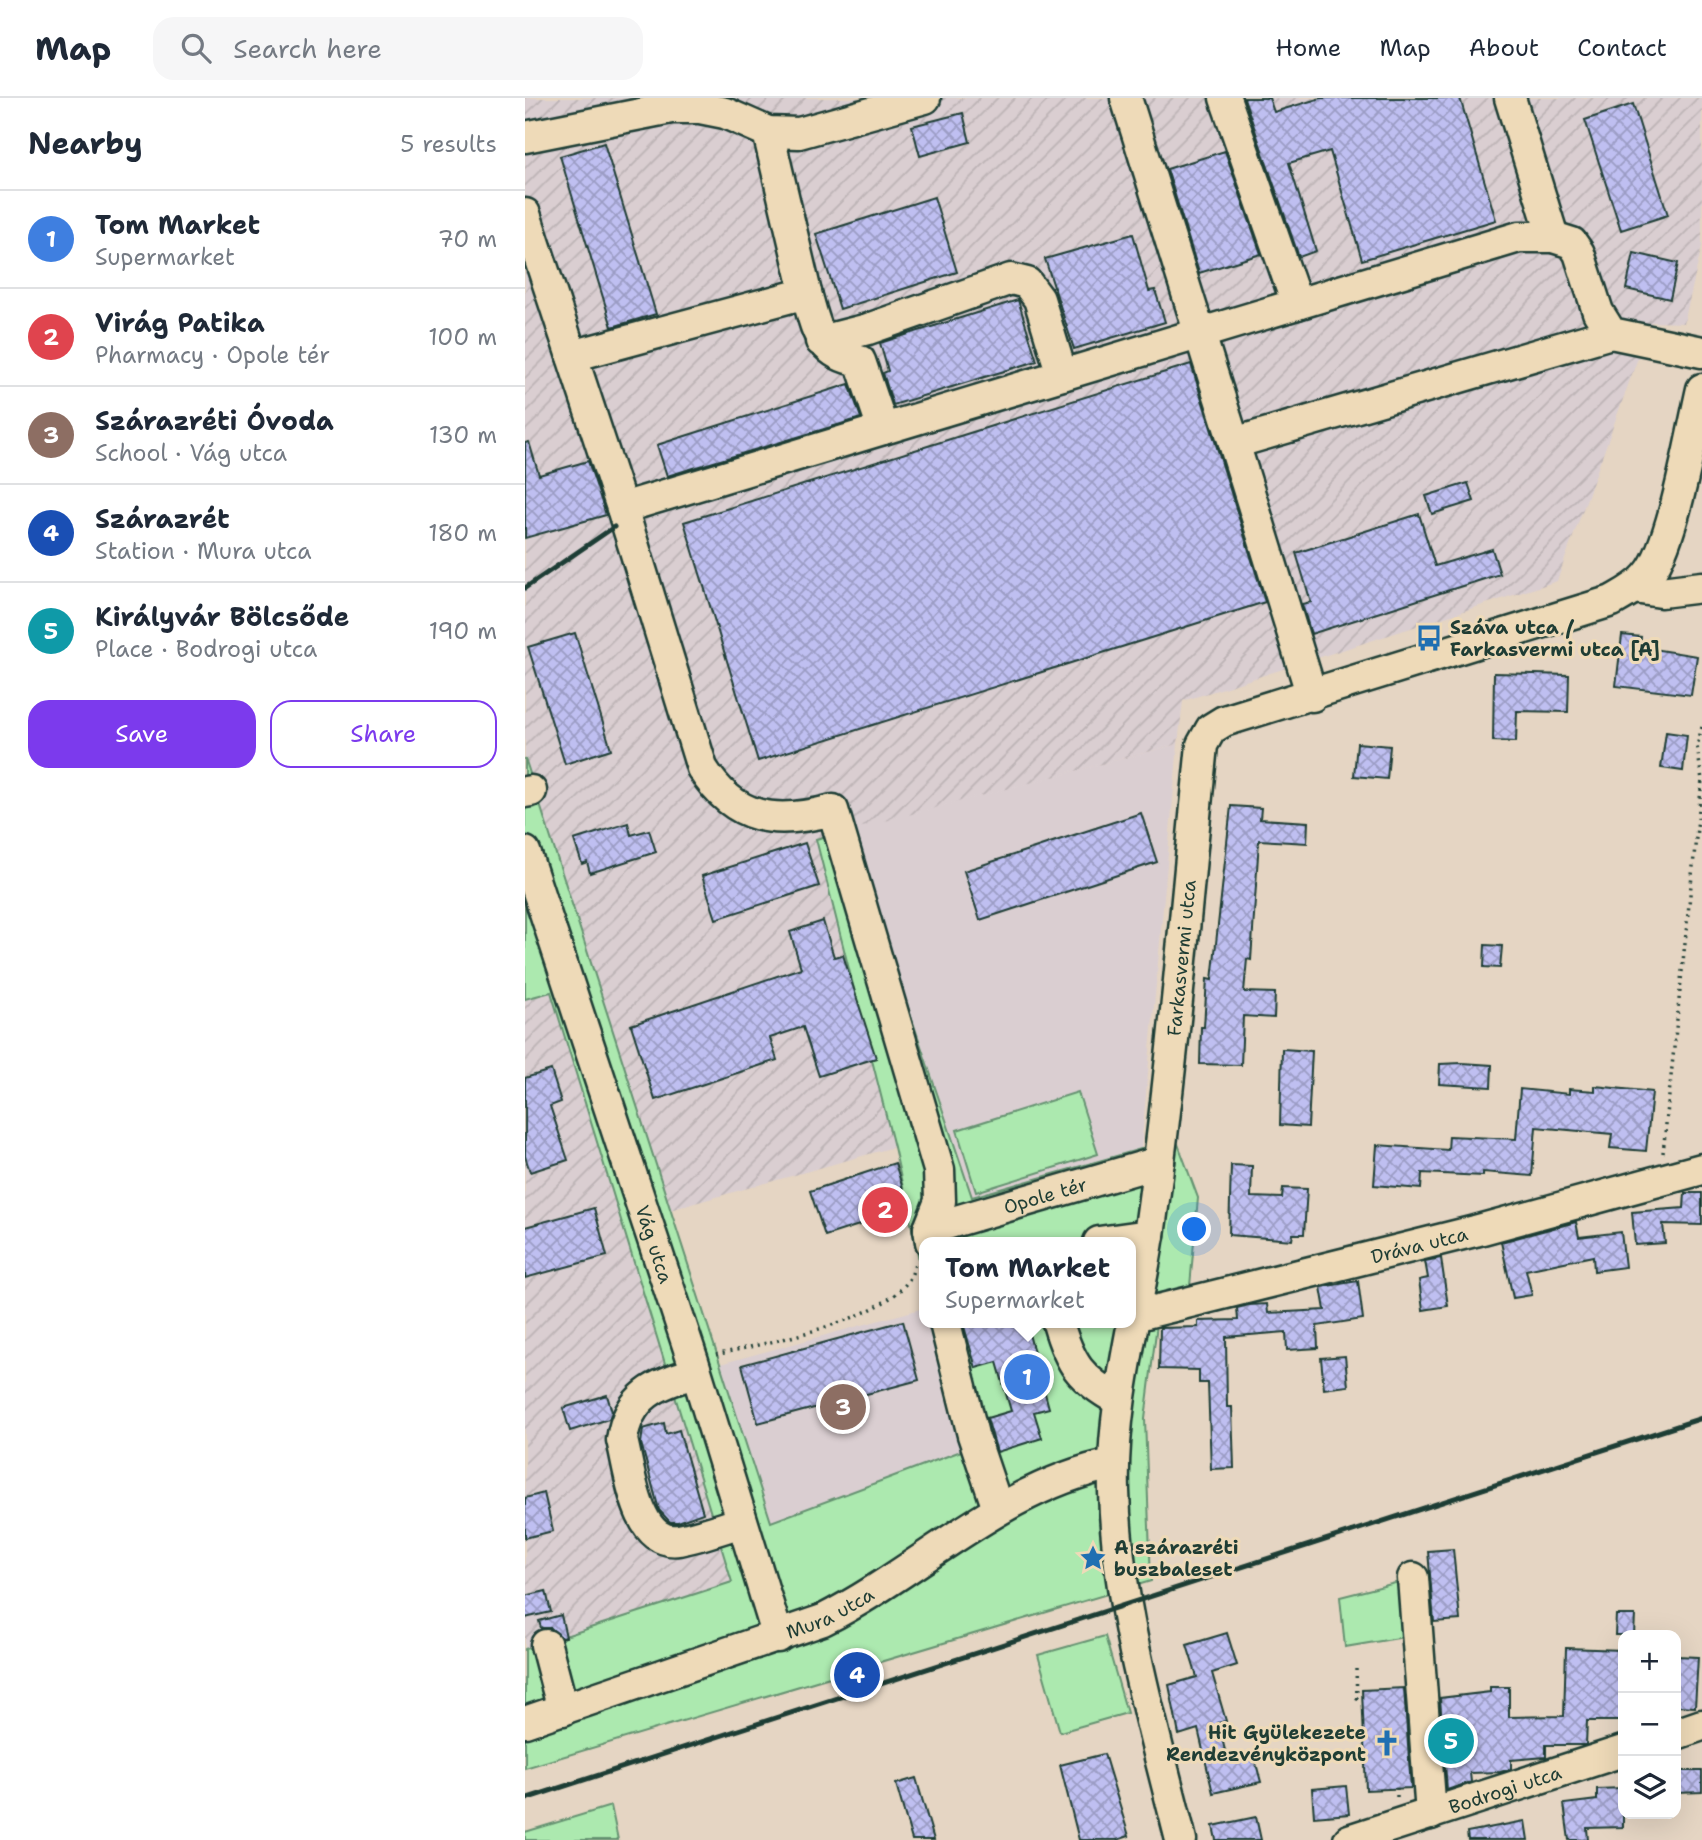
<!DOCTYPE html>
<html lang="en">
<head>
<meta charset="utf-8">
<style>
  body { margin:0; font-family:"Shantell Sans",sans-serif; background:#f6f6f7; color:#1f2937 }
  .controls { position:absolute; right:21px; bottom:21px; display:grid; overflow:hidden; border-radius:14px; box-shadow:0 7px 28px #0002 }
  .controls button { width:63px; height:63px; display:grid; place-items:center; padding:0; border:0; border-bottom:2px solid #e0e1e3; background:#fff; color:#1f2937; font:35px sans-serif }
  .you { position:absolute; left:670px; top:1132px; width:24px; height:24px; margin:-18px; border:5px solid #fff; border-radius:50%; background:#1a73e8; box-shadow:0 0 0 10px #1a73e833 }
  .badge { display:grid; place-items:center; width:46px; height:46px; border-radius:50%; background:#7c3aed; color:#fff; font-size:23px; font-weight:700 }
  .pin { position:absolute; translate:-50% -50%; border:4px solid #fff; box-shadow:0 2px 7px #0006 }
  .popup { position:absolute; left:394px; top:1139px; width:217px; height:91px; box-sizing:border-box; display:grid; place-content:center; border-radius:14px; background:#fff; filter:drop-shadow(0 2px 5px #0005); font-size:23px; white-space:nowrap; color:#747a83 }
  .popup b { font-size:26px; color:#1f2937 }
  .popup::after { content:''; position:absolute; left:50%; top:100%; margin-left:-14px; border:14px solid transparent; border-top-color:#fff }
  .list { margin:0; padding:0; list-style:none }
  h2 { display:flex; justify-content:space-between; align-items:center; height:91px; margin:0; padding:0 28px; font-size:30px }
  h2 small { font-size:23px; font-weight:400; color:#747a83 }
  .list li { display:grid; grid-template-columns:46px 1fr auto; gap:21px; align-items:center; box-sizing:border-box; height:98px; padding:0 28px; border-top:2px solid #e0e1e3 }
  .list b { display:block; font-size:26px; white-space:nowrap }
  .list p { margin:0; font-size:23px; white-space:nowrap; color:#747a83 }
  .list em { font-size:23px; font-style:normal; color:#747a83 }
  .actions { display:flex; gap:14px; padding:21px 28px }
  .actions a { flex:1; padding:16px 0; border:2px solid #7c3aed; border-radius:21px; text-align:center; font-size:24px; color:#7c3aed }
  .actions .main { background:#7c3aed; color:#fff }
  .icon { flex:none; width:38px; height:38px; fill:none; stroke:currentColor; stroke-width:2; stroke-linecap:round; stroke-linejoin:round }
  .map { position:relative; flex:none; width:1177px; height:1742px; overflow:hidden }
  header { display:flex; align-items:center; gap:42px; box-sizing:border-box; height:98px; padding:0 35px; background:#fff; border-bottom:2px solid #e0e1e3 }
  header strong { font-size:33px }
  nav { display:flex; gap:38px; margin-inline-start:auto; font-size:24px }
  .search { width:490px; height:63px; background:#f6f6f7; display:flex; align-items:center; gap:18px; box-sizing:border-box; padding:0 24px; border-radius:21px; color:#747a83; font-size:26px }
  main { display:flex }
  aside { flex:1; background:#fff }
  .map>svg:first-child { display:block }
</style>
</head>
<body>
<header>
<strong>Map</strong>
<div class="search"><svg class="icon" aria-label="search" viewBox="0 0 24 24"><circle cx="10" cy="10" r="6"/><path d="M15 15l6 6"/></svg>Search here</div>
<nav><a>Home</a><a>Map</a><a>About</a><a>Contact</a></nav>
</header>
<main>
<aside>
<h2>Nearby<small>5 results</small></h2>
<ul class="list">
<li><span class="badge" style="background:#3f7fe0">1</span><div><b>Tom Market</b><p>Supermarket</p></div><em>70 m</em></li>
<li><span class="badge" style="background:#e0444e">2</span><div><b>Virág Patika</b><p>Pharmacy · Opole tér</p></div><em>100 m</em></li>
<li><span class="badge" style="background:#8d6e63">3</span><div><b>Szárazréti Óvoda</b><p>School · Vág utca</p></div><em>130 m</em></li>
<li><span class="badge" style="background:#1a4fb4">4</span><div><b>Szárazrét</b><p>Station · Mura utca</p></div><em>180 m</em></li>
<li><span class="badge" style="background:#0f9aa8">5</span><div><b>Királyvár Bölcsőde</b><p>Place · Bodrogi utca</p></div><em>190 m</em></li>
</ul>
<div class="actions"><a class="main">Save</a><a>Share</a></div>
</aside>
<div class="map">
<svg width="1177" height="1742" viewBox="0 0 1177 1742">
  <defs>
    <pattern id="industrial-furrows" width="10" height="10" patternUnits="userSpaceOnUse" patternTransform="scale(1.75)"><rect width="10" height="10" fill="#daced1"/><path d="M-1 1l2-2M0 10L10 0M9 11l2-2" fill="none" stroke="#bbb2b4"/></pattern>
    <pattern id="building-cross-hatch" width="8" height="8" patternUnits="userSpaceOnUse" patternTransform="scale(1.75)"><rect width="8" height="8" fill="#bfbff1"/><path d="M0 0l8 8M0 8l8-8" fill="none" stroke="#9b9cc4"/></pattern>
  </defs>
  <rect width="100%" height="100%" fill="#e5d5c3"/>
  <filter id="ink" filterUnits="userSpaceOnUse"><feTurbulence type="fractalNoise" baseFrequency=".0143" numOctaves="2"/><feDisplacementMap in="SourceGraphic" scale="14" xChannelSelector="R" yChannelSelector="G"/><feConvolveMatrix kernelMatrix="1 2 1 2 8 2 1 2 1" color-interpolation-filters="sRGB"/></filter>
  <g filter="url(#ink)">
    <path fill="#daced1" d="M653,646L616,1051L448,1099L323,732Z
      M399,1210V1225H408L436,1353L246,1424L195,1266Z"/>
    <path fill="url(#industrial-furrows)" d="M0,0H1177V148L1159,225L1126,224L1032,483L658,603L653,646L292,741L369,1049L145,1112L0,660Z
      M26,893L207,1484L0,1551V901Z"/>
    <path fill="#ace9af" stroke="#669372" stroke-width="2" d="M0,660L246,1424L436,1353L408,1225H605V1144H399V1184L369,1049L291,741L323,732L447,1099L616,1051L653,1046L673,1100L665,1188L632,1226L620,1321L626,1483L0,1670V1551L207,1484L26,894L0,901Z
      M553,994L573,1056L451,1094L432,1032Z
      M878,1483L880,1539L820,1549L815,1499Z
      M580,1538L602,1615L535,1634L513,1557Z
      M86,1708L93,1742H0V1734Z"/>
    <path fill="url(#building-cross-hatch)" stroke="#1f3d34" stroke-width="2" d="M719,0H744L749,14L796,0H935L971,122L837,162L805,53L764,65L791,153L774,159Z
      M1108,6L1143,117L1096,132L1060,22Z
      M438,15L445,44L395,58L387,28Z
      M79,45L131,216L87,229L35,58Z
      M700,53L736,156L674,175L642,71Z
      M409,99L432,174L315,211L291,136Z
      M608,136L624,193L630,192L640,224L549,251L520,161Z
      M1109,155L1153,165L1145,201L1101,191Z
      M493,202L512,263L368,307L358,275L363,273L355,245Z
      M666,266L740,504L233,663L159,424Z
      M324,286L336,320L142,378L132,347Z
      M4,344L14,377L63,363L81,417L0,440V345Z
      M943,385L949,403L907,416L901,398Z
      M894,416L910,468L967,451L975,476L786,536L777,506L786,504L771,455Z
      M50,535L86,651L40,666L3,549Z
      M1097,537L1116,539L1115,549L1172,558L1166,597L1091,588Z
      M969,575L1044,577L1043,614L992,613L991,644L968,643Z
      M1141,634L1162,637L1158,673L1136,670Z
      M832,645L865,648L862,681L829,678Z
      M706,708L736,710L735,721L783,724L782,745L734,742L726,862L722,861L719,894L750,895L749,920L718,918L716,967L675,966L676,929H679L682,881L687,882Z
      M616,715L632,764L455,822L439,773Z
      M103,725L106,737L124,732L131,754L65,775L62,764L57,766L49,742Z
      M280,745L294,788L191,821L177,778Z
      M298,823L309,859L318,857L351,960L294,978L278,929L245,940L252,962L130,1002L106,927L276,870L265,834Z
      M960,847L977,848L975,870L959,869Z
      M757,951L787,953L783,1029L755,1027Z
      M937,965L967,967L966,989L914,986L915,966Z
      M26,972L36,1004L25,1008L43,1062L5,1074L0,1058V980Z
      M1070,988L1127,994L1121,1053L1085,1050L1087,1036L1011,1029L1007,1078L958,1074V1078L897,1075L896,1091L849,1087L852,1047L923,1052L924,1038L991,1041L995,991L1044,996V991L1070,993Z
      M370,1065L384,1111L300,1138L285,1093Z
      M706,1067L727,1068L726,1099L757,1100L758,1090L782,1091L779,1136H768L767,1142L704,1137Z
      M1160,1095H1177V1127L1138,1126L1140,1145L1110,1147L1107,1114L1159,1110Z
      M69,1110L82,1158L0,1180V1129Z
      M1051,1124L1054,1139L1096,1134L1100,1169L1069,1173L1068,1158L1001,1172L1007,1197L988,1200L976,1144Z
      M916,1160L923,1208L898,1212L894,1182L903,1180L900,1163Z
      M833,1183L838,1221L792,1228L793,1250L762,1252L761,1234L701,1239L702,1309H707L709,1370L686,1371L683,1285H674V1272L634,1271L635,1230L673,1229V1223L713,1222L712,1210L724,1207L742,1206L743,1215L800,1212L796,1189Z
      M378,1223L394,1282L233,1325L217,1267Z
      M438,1225H501L524,1310L509,1314L517,1340L472,1354L462,1320L486,1313L472,1264L451,1270Z
      M820,1258L823,1288L799,1291L796,1260Z
      M82,1297L87,1314L84,1321L45,1333L38,1310Z
      M139,1325L141,1336L154,1332L178,1415L153,1424H145L134,1412L116,1345L118,1331Z
      M19,1395L28,1433L0,1440V1400Z
      M928,1451L935,1522L909,1524L903,1453Z
      M21,1493L26,1514L0,1520V1498Z
      M36,1517L41,1539L36,1540L26,1530H16L14,1523Z
      M1091,1517H1110L1109,1537H1090Z
      M702,1535L712,1567L687,1575L701,1623L693,1625L703,1664L729,1658L736,1684L688,1695L673,1631L654,1637L644,1587L672,1579L662,1547Z
      M1041,1550L1098,1552V1623H1062L1061,1647H1021V1659L986,1662V1671L975,1674L945,1675L946,1684L922,1692L915,1600L965,1594V1589H984V1619L1039,1618Z
      M1151,1558L1173,1559L1170,1609L1151,1608Z
      M879,1590L886,1690L841,1692L837,1592Z
      M579,1656L604,1738L592,1742H554L535,1667Z
      M1151,1673H1177V1694L1151,1695Z
      M391,1680L409,1742H387L371,1686Z
      M821,1688L824,1716L789,1719L787,1691Z
      M1098,1690V1729L1062,1730L1063,1742H1044L1039,1706L1072,1702V1691Z
      M731,1719L736,1742H691L688,1728Z
      M1000,1723L1003,1742H943L942,1734Z"/>
    <g fill="none" stroke-linecap="round" stroke-linejoin="round">
      <g stroke="#1f3d34" stroke-width="35">
        <g id="minor">
          <path d="M601,0L709,345L1086,235"/>
          <path d="M700,0L772,206"/>
          <path d="M985,0L1028,139"/>
          <path d="M243,34L281,195"/>
          <path d="M0,39L146,10H175L200,15L243,34L274,35L400,0"/>
          <path d="M0,116L97,410"/>
          <path d="M296,243L343,231L486,181L502,185L514,201L537,277"/>
          <path d="M47,258L281,195C292,231 293,256 335,263L358,331"/>
          <path d="M709,345L787,598"/>
          <path d="M1109,490L1136,494L1177,489"/>
          <path d="M0,694L6,693"/>
          <path id="s1" d="M0,754L168,1263L253,1539"/>
          <path id="s2" d="M404,1131L634,1064"/>
          <path d="M406,1144L404,1131L415,1103L414,1072L308,712C250,727 210,723 177,670L97,410L994,139H1028L1047,145L1054,155L1073,214L1086,235L1177,254"/>
          <path d="M574,1144L624,1137"/>
          <path id="s3" d="M609,1218L950,1133L1177,1071"/>
          <path d="M420,1225L448,1337L473,1411"/>
          <path d="M533,1225C545,1266 555,1281 593,1302"/>
          <path d="M171,1275C132,1285 103,1298 97,1342C105,1372 111,1448 154,1442C175,1438 197,1430 217,1424"/>
          <path d="M888,1480L906,1716"/>
          <path d="M21,1547L38,1612"/>
          <path id="s4" d="M0,1624L298,1522C396,1472 478,1388 588,1366"/>
          <path d="M1151,1636L1177,1627"/>
          <path id="s5" d="M656,1742C628,1629 592,1509 589,1393C586,1301 614,1213 626,1123C648,965 661,806 677,647L686,631L699,623L1087,503C1099,496 1113,489 1122,478C1148,450 1167,333 1177,291"/>
          <path id="s6" d="M824,1742L1098,1653"/>
        </g>
      </g>
      <path stroke="#1f3d34" stroke-width="3.5" stroke-dasharray="2 5" stroke-linecap="butt" d="M1138,1055L1177,682L1172,648L1177,629
        M191,1257C241,1244 353,1225 383,1183C387,1178 389,1169 391,1163
        M831,1571L832,1600H837
        M872,1699V1691"/>
      <use href="#minor" stroke="#eedab8" stroke-width="30"/>
      <path stroke="#1f3d34" stroke-width="5" d="M0,490L89,429
        M0,1701L1177,1320"/>
    </g>
  </g>
  <defs>
    <g id="bus-bare" transform="scale(2.1)"><path d="M-5-6H5V4H4V6H2V4H-2V6H-4V4H-5ZM-3.5-4V0h7V-4ZM-3.5 1.2v1.5H-2V1.2ZM2 1.2v1.5H3.5V1.2Z" fill="#1f6fb2" stroke="#eedab8" stroke-width="2.5" paint-order="stroke"/></g>
    <g id="sight-bare" transform="scale(2.1)"><path d="M0-6L1.8-2.2L6-1.7L2.9 1.2L3.7 5.4L0 3.3L-3.7 5.4L-2.9 1.2L-6-1.7L-1.8-2.2Z" fill="#1f6fb2" stroke="#eedab8" stroke-width="2.5" paint-order="stroke"/></g>
    <g id="church-bare" transform="scale(2.1)"><path d="M-1.2-6h2.4v3.5h3.3v2.4h-3.3V6h-2.4V-.1h-3.3v-2.4h3.3Z" fill="#1f6fb2" stroke="#eedab8" stroke-width="2.5" paint-order="stroke"/></g>
  </defs>
  <g fill-rule="evenodd">
    <use href="#bus-bare" x="904" y="540"/>
    <use href="#sight-bare" x="568" y="1460"/>
    <use href="#church-bare" x="862" y="1645"/>
  </g>
  <g text-anchor="middle" dominant-baseline="central" stroke-width="6" stroke-linejoin="round" paint-order="stroke">
    <g font-size="19" font-weight="bold" fill="#1f3d34" stroke="#eedab8" text-anchor="start">
      <text x="925" y="529">Száva utca /<tspan x="925" dy="22">Farkasvermi utca [A]</tspan></text>
      <text x="589" y="1449">A szárazréti<tspan x="589" dy="22">buszbaleset</tspan></text>
      <text x="841" y="1634" text-anchor="end">Hit Gyülekezete<tspan x="841" dy="22">Rendezvényközpont</tspan></text>
    </g>
    <g font-size="19" fill="#1f3d34" stroke="#eedab8">
      <text stroke="none"><textPath href="#s5" startOffset="894">Farkasvermi utca</textPath></text>
      <text stroke="none"><textPath href="#s2" startOffset="121">Opole tér</textPath></text>
      <text stroke="none"><textPath href="#s1" startOffset="413">Vág utca</textPath></text>
      <text stroke="none"><textPath href="#s3" startOffset="294">Dráva utca</textPath></text>
      <text stroke="none"><textPath href="#s4" startOffset="324">Mura utca</textPath></text>
      <text stroke="none"><textPath href="#s6" startOffset="164">Bodrogi utca</textPath></text>
    </g>
  </g>
</svg>
<div class="controls">
<button>+</button>
<button>−</button>
<button><svg class="icon" aria-label="layers" viewBox="0 0 24 24"><path d="M12 4l9 5-9 5-9-5zM3 14l9 5 9-5"/></svg></button>
</div>
<div class="you"></div>
<div class="pin badge" style="left:502px;top:1279px;background:#3f7fe0">1</div>
<div class="popup"><b>Tom Market</b>Supermarket</div>
<div class="pin badge" style="left:360px;top:1112px;background:#e0444e">2</div>
<div class="pin badge" style="left:318px;top:1309px;background:#8d6e63">3</div>
<div class="pin badge" style="left:332px;top:1577px;background:#1a4fb4">4</div>
<div class="pin badge" style="left:926px;top:1643px;background:#0f9aa8">5</div>
</div>
</main>
</body>
</html>
